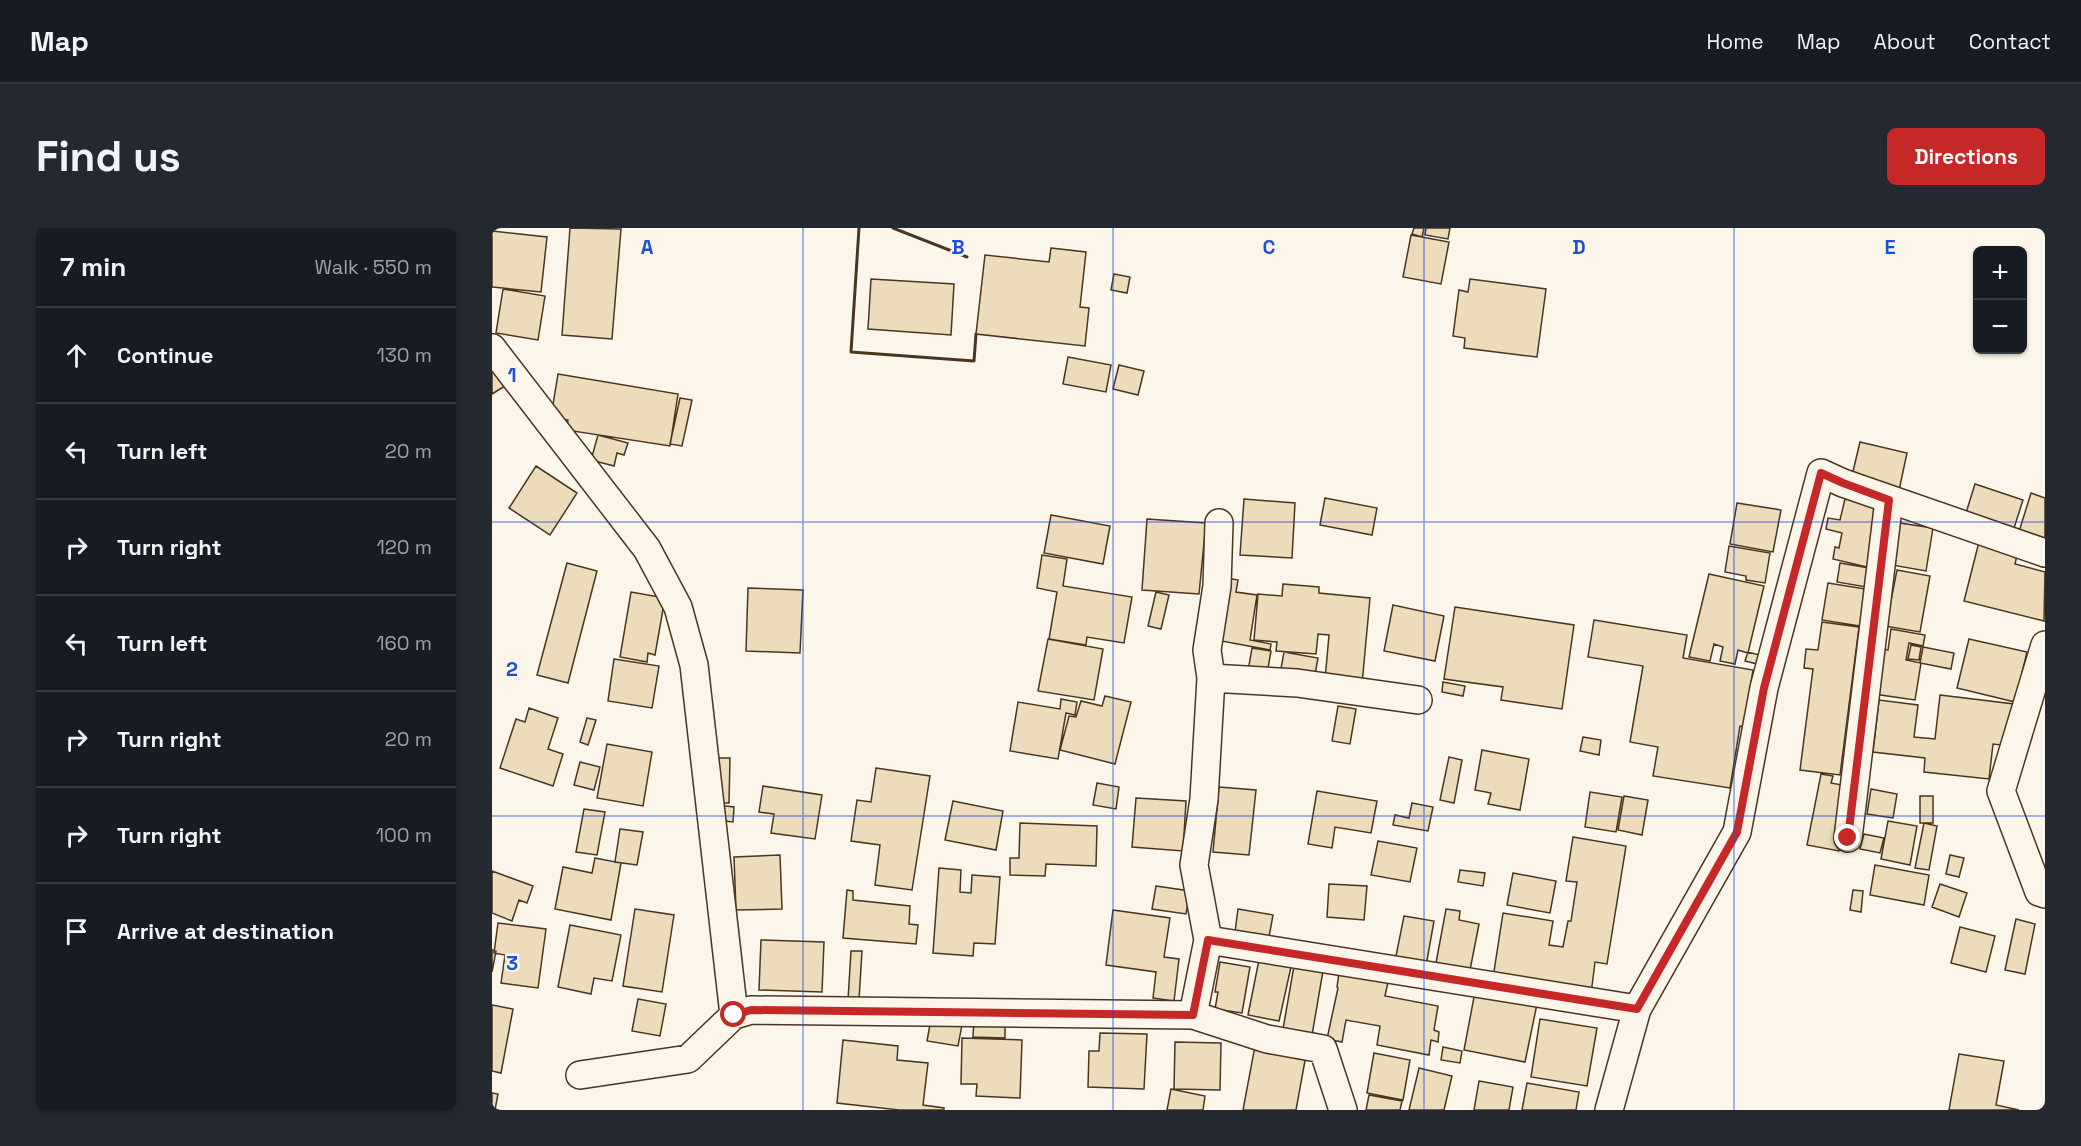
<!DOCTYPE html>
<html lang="en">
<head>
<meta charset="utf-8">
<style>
  body { margin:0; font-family:"Space Grotesk",sans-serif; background:#242831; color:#f1f3f6 }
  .controls { position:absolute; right:18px; top:18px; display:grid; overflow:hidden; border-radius:9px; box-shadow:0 2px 4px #0004 }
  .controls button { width:54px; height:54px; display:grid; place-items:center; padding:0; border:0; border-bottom:2px solid #363941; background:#171b24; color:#f1f3f6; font:30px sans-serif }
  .stop { position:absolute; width:18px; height:18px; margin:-14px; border:4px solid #c62828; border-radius:50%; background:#fff }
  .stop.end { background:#c62828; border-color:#fff; box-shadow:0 2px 6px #0008 }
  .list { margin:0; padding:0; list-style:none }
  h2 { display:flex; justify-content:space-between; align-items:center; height:78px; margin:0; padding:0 24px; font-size:26px }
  h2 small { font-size:20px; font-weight:400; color:#9ea1a6 }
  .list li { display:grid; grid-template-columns:39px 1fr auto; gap:18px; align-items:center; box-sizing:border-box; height:96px; padding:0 24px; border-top:2px solid #363941 }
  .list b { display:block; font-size:22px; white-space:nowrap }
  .list em { font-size:20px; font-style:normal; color:#9ea1a6 }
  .icon { flex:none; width:33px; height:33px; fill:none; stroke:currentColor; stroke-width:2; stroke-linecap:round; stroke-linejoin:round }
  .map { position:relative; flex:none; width:1553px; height:882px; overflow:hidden; border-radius:9px }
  header { display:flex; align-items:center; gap:36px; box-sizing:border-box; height:84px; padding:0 30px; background:#171b24; border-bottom:2px solid #363941 }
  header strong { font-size:28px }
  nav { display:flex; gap:33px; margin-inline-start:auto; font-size:21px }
  .intro { display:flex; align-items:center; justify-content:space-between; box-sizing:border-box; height:144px; padding:0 36px }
  h1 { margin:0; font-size:42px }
  .button { padding:15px 27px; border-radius:9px; background:#c62828; color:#fff; font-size:21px; font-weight:700 }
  main { display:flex; gap:36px; padding:0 36px }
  aside { flex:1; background:#171b24; border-radius:9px; box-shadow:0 2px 4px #0004 }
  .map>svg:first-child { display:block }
</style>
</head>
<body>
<header>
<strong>Map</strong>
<nav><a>Home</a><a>Map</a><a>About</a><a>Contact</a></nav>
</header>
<div class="intro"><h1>Find us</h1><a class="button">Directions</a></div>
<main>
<aside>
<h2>7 min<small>Walk · 550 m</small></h2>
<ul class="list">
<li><svg class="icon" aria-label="ahead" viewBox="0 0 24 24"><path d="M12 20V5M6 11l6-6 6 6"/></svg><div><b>Continue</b></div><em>130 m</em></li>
<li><svg class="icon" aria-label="left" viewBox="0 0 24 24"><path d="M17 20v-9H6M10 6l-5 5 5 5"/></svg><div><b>Turn left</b></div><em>20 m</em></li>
<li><svg class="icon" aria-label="right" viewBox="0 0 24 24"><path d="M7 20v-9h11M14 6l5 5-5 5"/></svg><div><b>Turn right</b></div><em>120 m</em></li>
<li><svg class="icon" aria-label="left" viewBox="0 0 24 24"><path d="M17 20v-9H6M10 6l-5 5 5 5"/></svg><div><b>Turn left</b></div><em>160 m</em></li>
<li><svg class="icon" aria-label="right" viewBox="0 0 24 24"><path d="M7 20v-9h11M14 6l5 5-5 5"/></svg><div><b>Turn right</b></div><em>20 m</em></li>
<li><svg class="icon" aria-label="right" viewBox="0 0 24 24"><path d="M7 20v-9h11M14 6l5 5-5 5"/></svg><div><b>Turn right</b></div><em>100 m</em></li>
<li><svg class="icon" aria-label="arrive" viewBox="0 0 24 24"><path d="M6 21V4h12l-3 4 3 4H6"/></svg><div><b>Arrive at destination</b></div></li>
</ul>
</aside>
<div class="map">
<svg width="1553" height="882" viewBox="0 0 1553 882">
  <rect width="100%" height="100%" fill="#fbf6e9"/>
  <path fill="#ecdcbc" stroke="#4a3520" stroke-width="1.5" d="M78,0L129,1L120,111L70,107Z
    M922,0H932L930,9L920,6Z
    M934,0H958L956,11L933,7Z
    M0,3L55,9L49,64L0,59Z
    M919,7L957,14L949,56L911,49Z
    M559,20L594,24L588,79L597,80L593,118L484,106L493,27L557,34Z
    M622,46L638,49L635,65L619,62Z
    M379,51L462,56L459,107L376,101Z
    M978,51L1054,61L1045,129L972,120L973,110L961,108L967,62L976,64Z
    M11,61L53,68L46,112L4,105Z
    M576,129L619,137L614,164L571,156Z
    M627,137L652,143L646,167L621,161Z
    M0,138L13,158L0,166Z
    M66,146L186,166L178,218L74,202L76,192L59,189Z
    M188,170L200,172L190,218L178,216Z
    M106,207L136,215L132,227L125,225L122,238L99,232Z
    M1368,214L1415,225L1406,267L1358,256Z
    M44,238L85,265L58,307L17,280Z
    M1483,256L1531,272L1522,300L1474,285Z
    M1539,265L1553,270V316L1526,307Z
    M833,270L885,280L880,307L828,297Z
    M752,271L803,275L800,330L748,327Z
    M1353,271L1393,280L1379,340L1341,331L1343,319L1347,320L1350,305L1334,301L1336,290L1348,292Z
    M1245,275L1289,282L1281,324L1238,316Z
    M559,287L618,298L611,336L552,325Z
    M655,291L714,295L707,366L650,362Z
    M1401,294L1441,300L1434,343L1394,336Z
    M1487,314L1526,323L1523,336L1553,344L1552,393L1472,373Z
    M1237,318L1278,325L1273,355L1254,352V348L1233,344Z
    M550,327L575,331L571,358L640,369L632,415L595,409L594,417L557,411L565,364L545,360Z
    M75,335L105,343L76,455L45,447Z
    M1348,335L1377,340L1374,359L1345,354Z
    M1405,342L1438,348L1428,404L1387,397L1397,383Z
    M1217,346L1272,358L1256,425L1246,422L1243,436L1228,433L1231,419L1222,416L1218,433L1197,429Z
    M735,350L746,352L744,364L765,367L758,412L779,416L778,422L724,412Z
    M1336,355L1380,362L1374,399L1330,392Z
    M791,356L827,359V365L878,370L870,456L833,452L837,407L826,406L824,426L784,423L785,414L762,412L766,366L790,368Z
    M256,360L311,362L308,425L254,423Z
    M139,364L173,370L163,427L156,425L155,434L128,429Z
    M664,364L677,367L669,401L656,398Z
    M901,377L952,388L943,433L892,423Z
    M963,379L1082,397L1070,481L1009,472L1011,459L952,451Z
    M1102,392L1195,407L1191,430L1261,442L1255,481L1259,500L1248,498L1238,560L1161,548L1166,519L1138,514L1151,438L1096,429Z
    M1330,394L1367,399L1348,547L1308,542L1321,441L1312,440L1314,421L1326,422Z
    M1399,401L1433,407L1431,418L1417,415L1414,432L1429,435L1423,472L1382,466L1389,421L1396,422Z
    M556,411L611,421L602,472L546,463Z
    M1477,411L1535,424L1523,474L1465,460Z
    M1419,417L1429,419L1427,432L1416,431Z
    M1431,419L1462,425L1459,441L1428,435Z
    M760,420L779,423L775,446L756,443Z
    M792,424L826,430L822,452L788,446Z
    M1256,424L1271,428L1269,437L1253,433Z
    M122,431L167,438L160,480L116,473Z
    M951,454L973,458L971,468L950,464Z
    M1448,467L1522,476L1517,518L1501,516L1497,551L1432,544L1433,530L1381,524L1387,472L1426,477L1422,509L1443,511Z
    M613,468L639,474L623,536L568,522L577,488L584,489L589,473L610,478Z
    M569,471L585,474L583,487L574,485L566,531L518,523L526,474L568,481Z
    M846,478L864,481L858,516L840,513Z
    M37,480L66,490L56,521L71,526L61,558L8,540L24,491L33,494Z
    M95,490L104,492L96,517L88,514Z
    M1091,509L1109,512L1107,527L1088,523Z
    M115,516L160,524L151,578L105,570Z
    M990,522L1037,531L1028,582L996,576L999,565L983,562Z
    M957,529L970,532L962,575L948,572Z
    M223,530H238L237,575H222Z
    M88,534L108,539L102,562L82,557Z
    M384,540L438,548L420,662L383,657L388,617L359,613L365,572L379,574Z
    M1329,546L1341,548L1339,555L1360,559L1347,623L1315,617Z
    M605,555L627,559L624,581L601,577Z
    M271,558L330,567L323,611L279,605L282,586L267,584Z
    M727,559L764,562L757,627L721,624Z
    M1379,561L1405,566L1401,590L1375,586Z
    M825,563L885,573L879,605L843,599L840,620L816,616Z
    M1098,564L1130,569L1124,604L1093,599Z
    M1132,568L1156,572L1150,607L1126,602Z
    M1428,568H1441V595H1428Z
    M644,570L694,573L691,623L640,619Z
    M461,573L511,583L504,622L453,612Z
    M920,575L941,579L936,603L901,597L903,587L917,590Z
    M224,577L242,579L241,594L223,592Z
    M92,581L113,584L105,627L84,624Z
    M1396,593L1425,598L1418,637L1389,631Z
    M528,595L605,598L604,638L554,636L553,648L518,647V630H527Z
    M1432,595L1445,598L1437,642L1423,640Z
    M128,601L151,604L145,637L123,634Z
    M1372,606L1392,610L1388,625L1368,621Z
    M1081,609L1134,618L1115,736L1103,734L1099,766L1001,750L1011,685L1061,693L1057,717L1071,719L1076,693H1079L1085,654L1074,653Z
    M886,613L925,620L918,654L879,647Z
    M288,627L290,681L244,682L242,629Z
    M1458,627L1472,630L1467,649L1454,646Z
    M103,630L129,635L119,692L63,681L71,639L100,645Z
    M1383,637L1437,647L1432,677L1378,667Z
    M447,640L469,642L468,664L479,665L480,647L508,649L503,716L482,715L481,728L441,725Z
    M968,642L993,645L991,658L966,654Z
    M0,643L41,658L35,675L27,672L20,693L0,685Z
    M1021,645L1064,653L1058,685L1015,677Z
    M837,656L875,658L872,692L835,689Z
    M1448,656L1475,665L1467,689L1440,679Z
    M664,658L698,663L694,686L660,681Z
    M355,662L361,663V672L418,678L417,696L426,697L424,716L351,710Z
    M1361,662L1371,663L1369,684L1358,682Z
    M143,681L182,687L170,764L131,758Z
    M746,681L781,687L777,709L743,704Z
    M954,681L968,683L967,692L987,696L978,742L944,735Z
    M621,682L678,690L672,729L687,731L682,773L661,770L664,744L614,737Z
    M912,688L942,693L934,738L903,733Z
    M1524,691L1543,696L1533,746L1513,742Z
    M6,695L54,701L46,760L9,755L13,727L2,725Z
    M78,697L129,707L120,753L102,750L99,766L66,759Z
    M1468,699L1503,708L1494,744L1459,735Z
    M269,712L332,714L330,764L267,762Z
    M0,722L4,723L0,744Z
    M359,723H370L367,772H356Z
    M767,732L799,739L787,793L756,787Z
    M728,734L758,739L750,785L723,781L726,764H723Z
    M802,738L831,743L820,807L791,801Z
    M847,745L896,754L893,768L946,778L942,802L947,804L946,814L939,812L937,827L885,817L888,798L854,792L850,814L835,811L846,760L845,759Z
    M983,764L1045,776L1033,834L972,822Z
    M146,771L174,776L168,808L140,803Z
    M0,777L21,781L9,845L0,843Z
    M482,789L513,790V810L481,809Z
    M439,791L470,797L466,818L435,813Z
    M1048,791L1105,800L1095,858L1039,849Z
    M608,805L655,806L652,861L596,859L597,823H607Z
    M470,810L530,812L528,870L484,868L485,856H469Z
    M351,812L406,818L405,832L436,835L431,877L452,880V882H407L345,875Z
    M683,814L729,815L728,862L682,861Z
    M763,818L814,827L804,882H751Z
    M951,819L970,823L968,835L949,832Z
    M882,825L918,832L911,872L875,865Z
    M1467,826L1512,833L1504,877L1527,882H1457Z
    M927,840L960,848L952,882H917Z
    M987,853L1021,859L1017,882H982Z
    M1035,855L1087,864L1084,882H1030Z
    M679,861L713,868L711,882H675Z
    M0,865L6,866L3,882H0Z
    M877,867L910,873L908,882H874Z"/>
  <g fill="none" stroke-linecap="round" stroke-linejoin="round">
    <g stroke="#4a3520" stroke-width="30">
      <path id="minor" d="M0,120L155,321L186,379L202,437L242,787L259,782L701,787L716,712L1145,781
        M1553,417L1509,563L1547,664L1553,666
        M719,450L805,455L926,472
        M1356,610L1397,272
        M716,712L702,637L712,571L719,450L715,422L725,358L727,295
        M701,787L775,811L831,821L851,882
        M88,847L196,831L242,787
        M1117,882L1145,781L1245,604L1272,460L1329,245L1351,255L1553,325"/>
    </g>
    <use href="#minor" stroke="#fbf6e9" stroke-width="27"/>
    <path stroke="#4a3520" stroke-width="3" d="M367,0L359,124L482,133L484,106
      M401,0L475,29"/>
  </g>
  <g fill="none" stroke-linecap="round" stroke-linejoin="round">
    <path stroke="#c62828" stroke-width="8" d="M242,787L259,782L701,787L716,712L1145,781L1245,604L1272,460L1329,245L1351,255L1397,272L1356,610"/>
  </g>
  <path fill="none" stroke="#1d4ed8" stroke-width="1.5" stroke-opacity="0.55" d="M311,0V882M621,0V882M932,0V882M1242,0V882M0,294H1553M0,588H1553"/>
  <g font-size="20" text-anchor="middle" font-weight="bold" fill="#1d4ed8" stroke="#fbf6e9" stroke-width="4.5" stroke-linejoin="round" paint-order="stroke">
    <text x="155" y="26">A</text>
    <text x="466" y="26">B</text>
    <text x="777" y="26">C</text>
    <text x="1087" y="26">D</text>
    <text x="1398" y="26">E</text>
    <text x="20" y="154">1</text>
    <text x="20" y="448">2</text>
    <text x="20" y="742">3</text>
  </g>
</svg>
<div class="controls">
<button>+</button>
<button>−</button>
</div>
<div class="stop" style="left:242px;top:787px"></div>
<div class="stop end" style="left:1356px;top:610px"></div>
</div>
</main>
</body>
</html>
